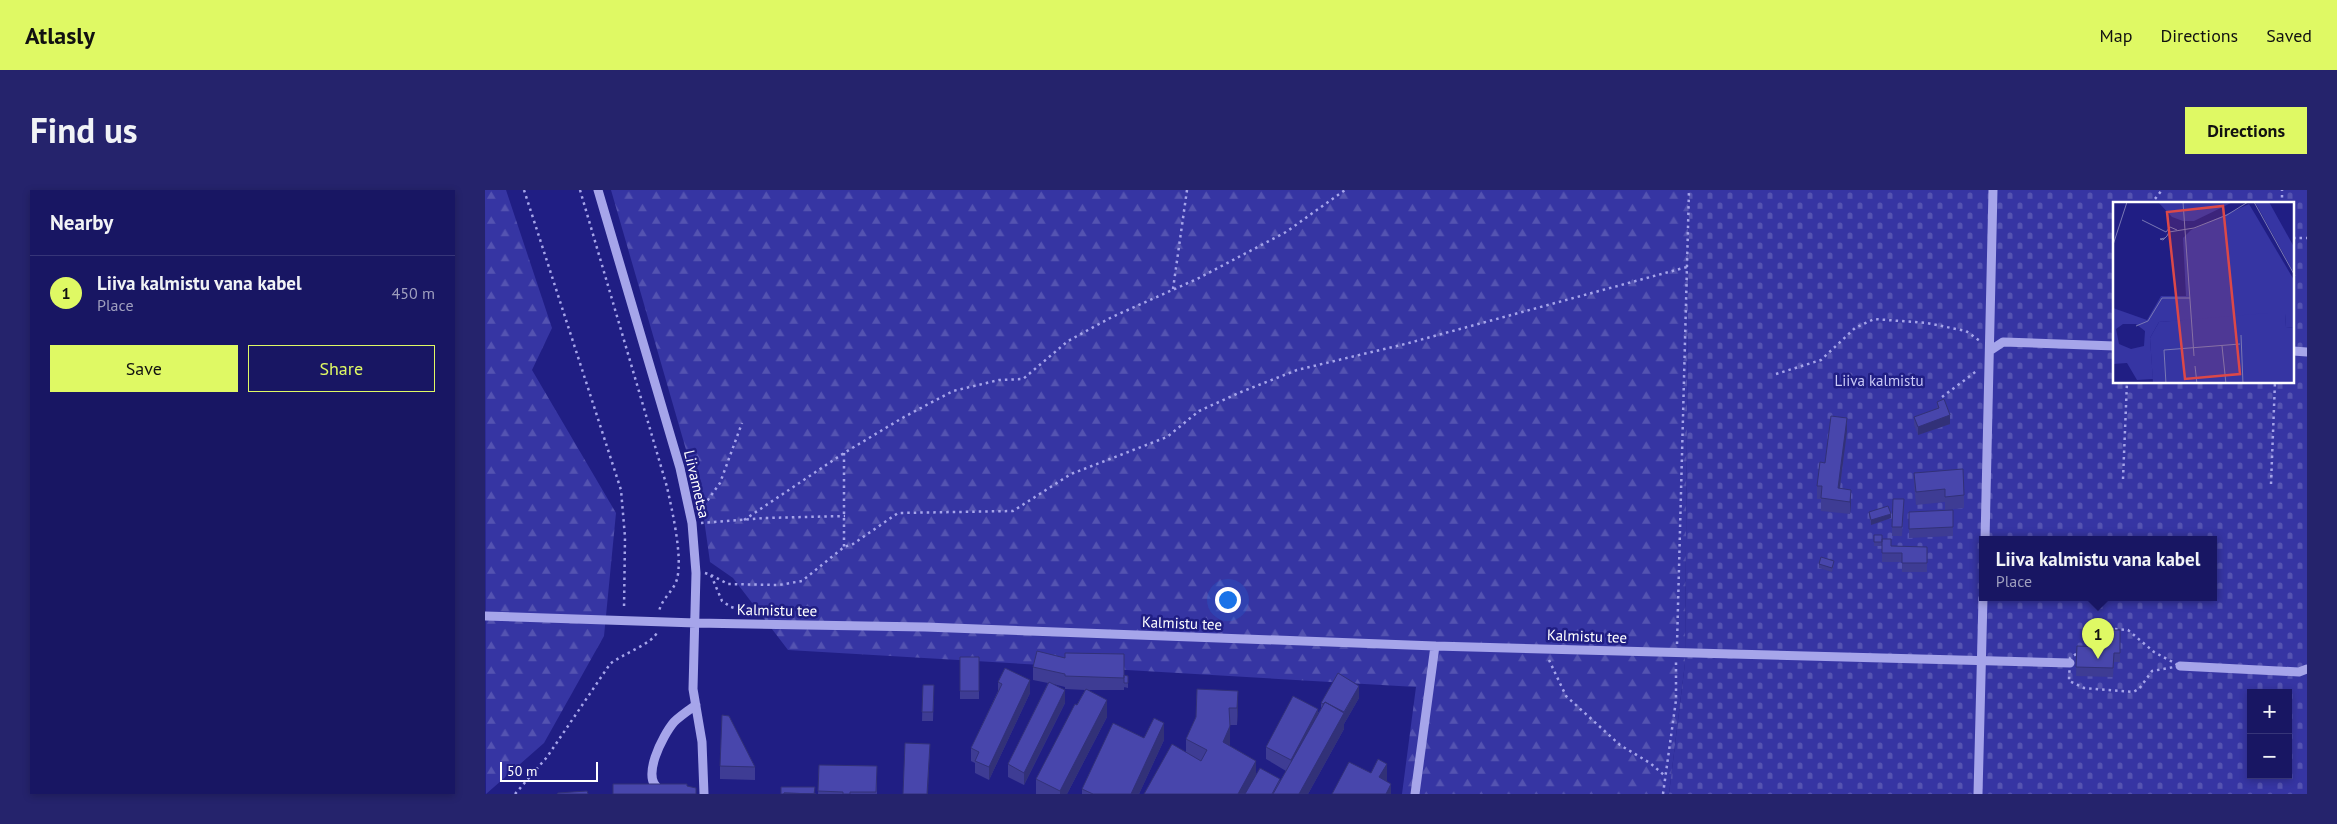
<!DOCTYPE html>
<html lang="en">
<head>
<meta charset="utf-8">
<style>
  body { margin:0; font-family:"PT Sans",sans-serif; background:#25236c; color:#f1f3f6 }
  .controls { position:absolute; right:15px; bottom:15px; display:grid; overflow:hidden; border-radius:0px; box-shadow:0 2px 8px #0003 }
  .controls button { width:45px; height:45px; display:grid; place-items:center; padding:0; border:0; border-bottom:1px solid #363578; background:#181663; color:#f1f3f6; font:25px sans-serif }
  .scale { position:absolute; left:15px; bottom:12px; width:98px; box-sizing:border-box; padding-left:5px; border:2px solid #fff; border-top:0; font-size:14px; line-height:18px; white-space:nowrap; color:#fff; -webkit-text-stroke:4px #201e84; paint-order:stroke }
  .you { position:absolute; left:742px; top:409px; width:18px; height:18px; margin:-12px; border:4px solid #fff; border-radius:50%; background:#1a73e8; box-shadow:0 0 0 8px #1a73e833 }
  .badge { display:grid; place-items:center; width:32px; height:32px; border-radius:50%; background:#dff964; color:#111; font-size:16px; font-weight:700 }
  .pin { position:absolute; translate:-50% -41px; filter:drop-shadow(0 1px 2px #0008) }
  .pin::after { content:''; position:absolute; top:26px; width:18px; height:15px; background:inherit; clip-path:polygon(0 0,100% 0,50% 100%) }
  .popup { position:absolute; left:1494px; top:346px; width:238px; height:65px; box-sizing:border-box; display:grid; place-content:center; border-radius:0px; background:#181663; filter:drop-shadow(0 1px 4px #0005); font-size:16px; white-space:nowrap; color:#9f9fbe }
  .popup b { font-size:19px; color:#f1f3f6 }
  .popup::after { content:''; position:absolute; left:50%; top:100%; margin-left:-10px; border:10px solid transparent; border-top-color:#181663 }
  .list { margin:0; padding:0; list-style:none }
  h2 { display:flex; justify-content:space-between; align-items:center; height:65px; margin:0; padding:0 20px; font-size:21px }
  h2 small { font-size:16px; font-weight:400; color:#9f9fbe }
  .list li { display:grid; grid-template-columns:32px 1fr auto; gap:15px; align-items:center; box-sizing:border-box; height:75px; padding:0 20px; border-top:1px solid #363578 }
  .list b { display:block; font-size:19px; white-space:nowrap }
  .list p { margin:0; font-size:16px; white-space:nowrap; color:#9f9fbe }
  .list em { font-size:16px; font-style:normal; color:#9f9fbe }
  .actions { display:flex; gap:10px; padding:15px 20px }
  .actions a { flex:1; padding:11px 0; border:1px solid #dff964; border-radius:0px; text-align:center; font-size:18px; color:#dff964 }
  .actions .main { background:#dff964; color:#111 }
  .map { position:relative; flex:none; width:1822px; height:604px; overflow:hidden; border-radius:0px }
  header { display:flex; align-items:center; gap:30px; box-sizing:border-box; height:70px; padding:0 25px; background:#dff964; color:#111 }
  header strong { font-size:24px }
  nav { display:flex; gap:28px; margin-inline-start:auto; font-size:18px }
  .intro { display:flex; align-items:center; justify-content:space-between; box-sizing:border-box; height:120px; padding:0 30px }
  h1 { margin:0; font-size:35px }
  .button { padding:12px 22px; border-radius:0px; background:#dff964; color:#111; font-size:18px; font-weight:700 }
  main { display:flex; gap:30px; padding:0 30px }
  aside { flex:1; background:#181663; border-radius:0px; box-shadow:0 2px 8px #0003 }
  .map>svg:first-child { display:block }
</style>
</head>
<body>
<header>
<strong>Atlasly</strong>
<nav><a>Map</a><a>Directions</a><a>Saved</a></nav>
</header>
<div class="intro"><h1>Find us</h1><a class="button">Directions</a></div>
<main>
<aside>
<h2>Nearby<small></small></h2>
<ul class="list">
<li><span class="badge">1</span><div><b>Liiva kalmistu vana kabel</b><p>Place</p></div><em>450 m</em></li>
</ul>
<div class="actions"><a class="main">Save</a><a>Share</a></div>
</aside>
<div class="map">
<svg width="1822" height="604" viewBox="0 0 1822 604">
  <defs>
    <pattern id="forest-firs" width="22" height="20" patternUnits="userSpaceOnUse" patternTransform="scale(1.25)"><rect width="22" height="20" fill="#3635a3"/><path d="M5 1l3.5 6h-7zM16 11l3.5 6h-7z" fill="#5453b1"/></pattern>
    <pattern id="cemetery-stones" width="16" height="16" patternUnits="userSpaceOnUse" patternTransform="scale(1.25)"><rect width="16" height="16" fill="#3635a3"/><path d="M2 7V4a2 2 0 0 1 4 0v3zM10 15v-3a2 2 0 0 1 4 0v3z" fill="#5453b1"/></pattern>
  </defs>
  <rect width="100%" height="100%" fill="#201e84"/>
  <path fill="url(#forest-firs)" d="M0,0H21L67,138L47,180L131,323L119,446L59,553L1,604Z
    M126,0H1204L1200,473L1184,604H917L931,497L303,460L248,388L225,372L217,315Z"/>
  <path fill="url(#cemetery-stones)" fill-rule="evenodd" d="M1204,0H1822V604H1184L1200,473ZM1630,14H1808V192H1630ZM1498,350H1728V408H1498ZM1766,503H1803V585H1766Z"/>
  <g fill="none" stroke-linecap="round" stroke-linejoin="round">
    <path stroke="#a6a5ea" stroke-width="2.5" stroke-dasharray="2.5 4" stroke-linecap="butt" d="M39,0L136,300L140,347L139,420
      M95,0L182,297C187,320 198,367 192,389C189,401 176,409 174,422
      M1666,14L1677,0
      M1797,14V0
      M1808,48H1822
      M688,99L702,0
      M1291,184L1336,170L1370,138L1389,129L1442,133L1481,141L1495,151
      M1457,207L1493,180
      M359,263V357
      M1638,289L1642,192
      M1786,294L1790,192
      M215,321L235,293L257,233
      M259,330L359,263L419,227L468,201L514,190L538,189L583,151L627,127L712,89L801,42L860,0
      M216,333L279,328L360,326
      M220,383L226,385L237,411L246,417L266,423
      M226,385L243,394L294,395L317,391L359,357L368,354L413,323L528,321L586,284L682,247L714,221L756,202L812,180L920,154L1202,77
      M1630,439L1643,440L1669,462L1695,476L1667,481L1654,499L1648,502L1599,498L1584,491L1585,468L1619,446L1622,442Z
      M1192,454L1204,0
      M1064,470L1081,506L1135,555L1165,573L1179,585
      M30,604L62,567L125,474C137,464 169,453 172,442
      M1178,604L1191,510V472"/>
    <path stroke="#a6a5ea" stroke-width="9" d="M113,0L195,278L207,333L211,383L208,499L217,552L219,604
      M1506,160L1518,152L1630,156
      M1808,161L1822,162
      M1500,350L1508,0
      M0,426L211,433L440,437L950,456L1585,473
      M1695,476L1814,482L1822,479
      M176,600C154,590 178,545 189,532C195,526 204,520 211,515
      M930,604L950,456
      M1493,604L1498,408"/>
  </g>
  <path fill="#3e3c94" d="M1452,212L1465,234L1433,245L1429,235V227L1452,218Z
    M1362,241L1355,299L1366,313L1365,324L1336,321V309H1332V296L1340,273Z
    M1429,283L1479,305V318L1460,320V312L1431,315L1429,296Z
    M1419,318L1417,346H1407V337Z
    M1468,320V346L1424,348V322Z
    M1384,322L1406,328L1386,335L1384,326Z
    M1389,345H1397V356H1389Z
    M1397,349L1406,356L1442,357V382H1417V372H1397Z
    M1334,374L1349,375L1347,382L1334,378Z
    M1635,440V472H1629L1628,487L1591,486L1592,456L1618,457Z
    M639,464V500H602L622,527L582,604H551V589L600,500L580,499V497L568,494L580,513L539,595L523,587V574L563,493L548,490V477L580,468Z
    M475,467H494V509H475Z
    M639,485L643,486V498L639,497Z
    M513,492L545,503L504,590L490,583V573L486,571V558L513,501Z
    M438,495H449L448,531H437Z
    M712,499L753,518L752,535H745V553L744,556L771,584L795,591L801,581L781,569V557L833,523L836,519V513L874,508L859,534V539L823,604H659L701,563V549L711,527Z
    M659,548L679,550L654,604H597V599Z
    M334,575L392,576V604H333Z
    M235,576L270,577V590L235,589Z"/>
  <path fill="#323178" d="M1465,225V234L1433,245V237Z
    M1362,228V241L1353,311V298Z
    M1366,300V313L1365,324V312Z
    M1406,324V328L1386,335V330Z
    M545,490V503L504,590V577Z
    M874,496V508L859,534V539L823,604H814Z
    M580,500V513L539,595V583Z
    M753,501V518L752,535V518Z
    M622,510V527L582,604H575V601Z
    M833,519V532L806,583V570Z
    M679,533V550L654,604H646Z
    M745,536V553L738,569V552Z
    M445,554L443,604H442Z
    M771,571V588L762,604H753Z
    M902,574V591L894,604V587Z
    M906,594V604H901Z"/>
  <path fill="#4846ac" stroke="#323178" d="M1459,209L1465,225L1433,237L1429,227L1454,218L1452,212Z
    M1346,226L1362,228L1353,298L1366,300L1365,312L1336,308L1337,296H1332L1335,272L1340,273Z
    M1478,279L1479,305L1460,307V299L1431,302L1429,283Z
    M1408,309H1419L1417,337H1407Z
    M1403,316L1406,324L1386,330L1384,322Z
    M1468,320V337L1424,339V322Z
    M1389,345H1397V352H1389Z
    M1397,349H1406V356L1442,357V373H1417V363H1397Z
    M1336,367L1349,371L1347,378L1334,374Z
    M1619,440H1635V463H1629L1628,478L1591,477L1592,456L1618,457Z
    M552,461L580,468V463L639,464V488L580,486V484L548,477Z
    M475,467H494V501H475Z
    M520,478L545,490L504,577L490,571L494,562L486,558L517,494L513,492Z
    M853,483L874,496L859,522L840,512L838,514L836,513Z
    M639,485L643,486V493H639Z
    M564,492L580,500L539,583L523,574Z
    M438,495H449L448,522H437Z
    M601,499L622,510L575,601L551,589L590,514L592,515Z
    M712,499L753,501L752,518H744L745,536L738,552L771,571L753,604H659L687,554L716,571L722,560L701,549L711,527Z
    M808,506L833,519L806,570L781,557Z
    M840,512L859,523L814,604H788Z
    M237,525L244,526L270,577L235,576Z
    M669,528L679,533L646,604H608L597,599L628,533L659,548Z
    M420,553L445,554L442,604H418Z
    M893,569L902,574L894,587L906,594L901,604H847L864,572L886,583Z
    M334,575L392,576L391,602H365V604H358V602L333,601Z
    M775,578L795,589L787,604H760Z
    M128,594H202V596L211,598V604H128Z
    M296,597H330L329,604L299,603V604H296Z
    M102,601L103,604H72L73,603Z
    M299,603L331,604H299Z"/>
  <g text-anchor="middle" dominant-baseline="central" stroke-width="5" stroke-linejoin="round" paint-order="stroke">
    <g font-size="15" fill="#cacaf7" stroke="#201e84">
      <text x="1394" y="190">Liiva kalmistu</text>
    </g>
    <g font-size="15" fill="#fff" stroke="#201e84">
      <text transform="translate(212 294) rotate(77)">Liivametsa</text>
      <text transform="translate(292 420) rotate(1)">Kalmistu tee</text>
      <text transform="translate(697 433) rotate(2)">Kalmistu tee</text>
      <text transform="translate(1102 446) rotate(2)">Kalmistu tee</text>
    </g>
  </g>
  <g transform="translate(1628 12)">
    <rect width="181" height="181" fill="#201e84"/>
    <path d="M45,0H117L118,1L81,19H70L59,15ZM142,0H156L181,45V71ZM136,2L181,78V126L173,125L172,112L46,120L37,136L40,177L24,178L14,161L0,162V106L34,118L48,94H73L70,36L78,28ZM10,122H23L32,129L31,144L18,147L6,142L3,127Z" fill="#3635a3" fill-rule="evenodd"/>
    <path d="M155,111H172L173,125L181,126V181H40L37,136L46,120Z" fill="#3635a3"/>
    <path fill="none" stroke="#7978b5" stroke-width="1" d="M70,0L81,154M141,0L182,74M29,18L53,30L57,25L64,28M52,36L47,37L50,38L54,34L56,30L81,26L114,13L135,0M0,43L14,0M23,124L35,119L49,96H77M128,133L130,182M109,144L113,182M82,164L84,182M53,182L51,148L127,142"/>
    <path fill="#dc4848" fill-opacity="0.15" stroke="#dc4848" stroke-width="2.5" d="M110,4L127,172L72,177L54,10Z"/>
    <rect width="181" height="181" fill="none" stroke="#fff" stroke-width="2.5"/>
  </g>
</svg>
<div class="controls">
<button>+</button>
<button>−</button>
</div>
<div class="scale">50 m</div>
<div class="you"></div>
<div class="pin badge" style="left:1613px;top:469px">1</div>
<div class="popup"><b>Liiva kalmistu vana kabel</b>Place</div>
</div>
</main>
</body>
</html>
